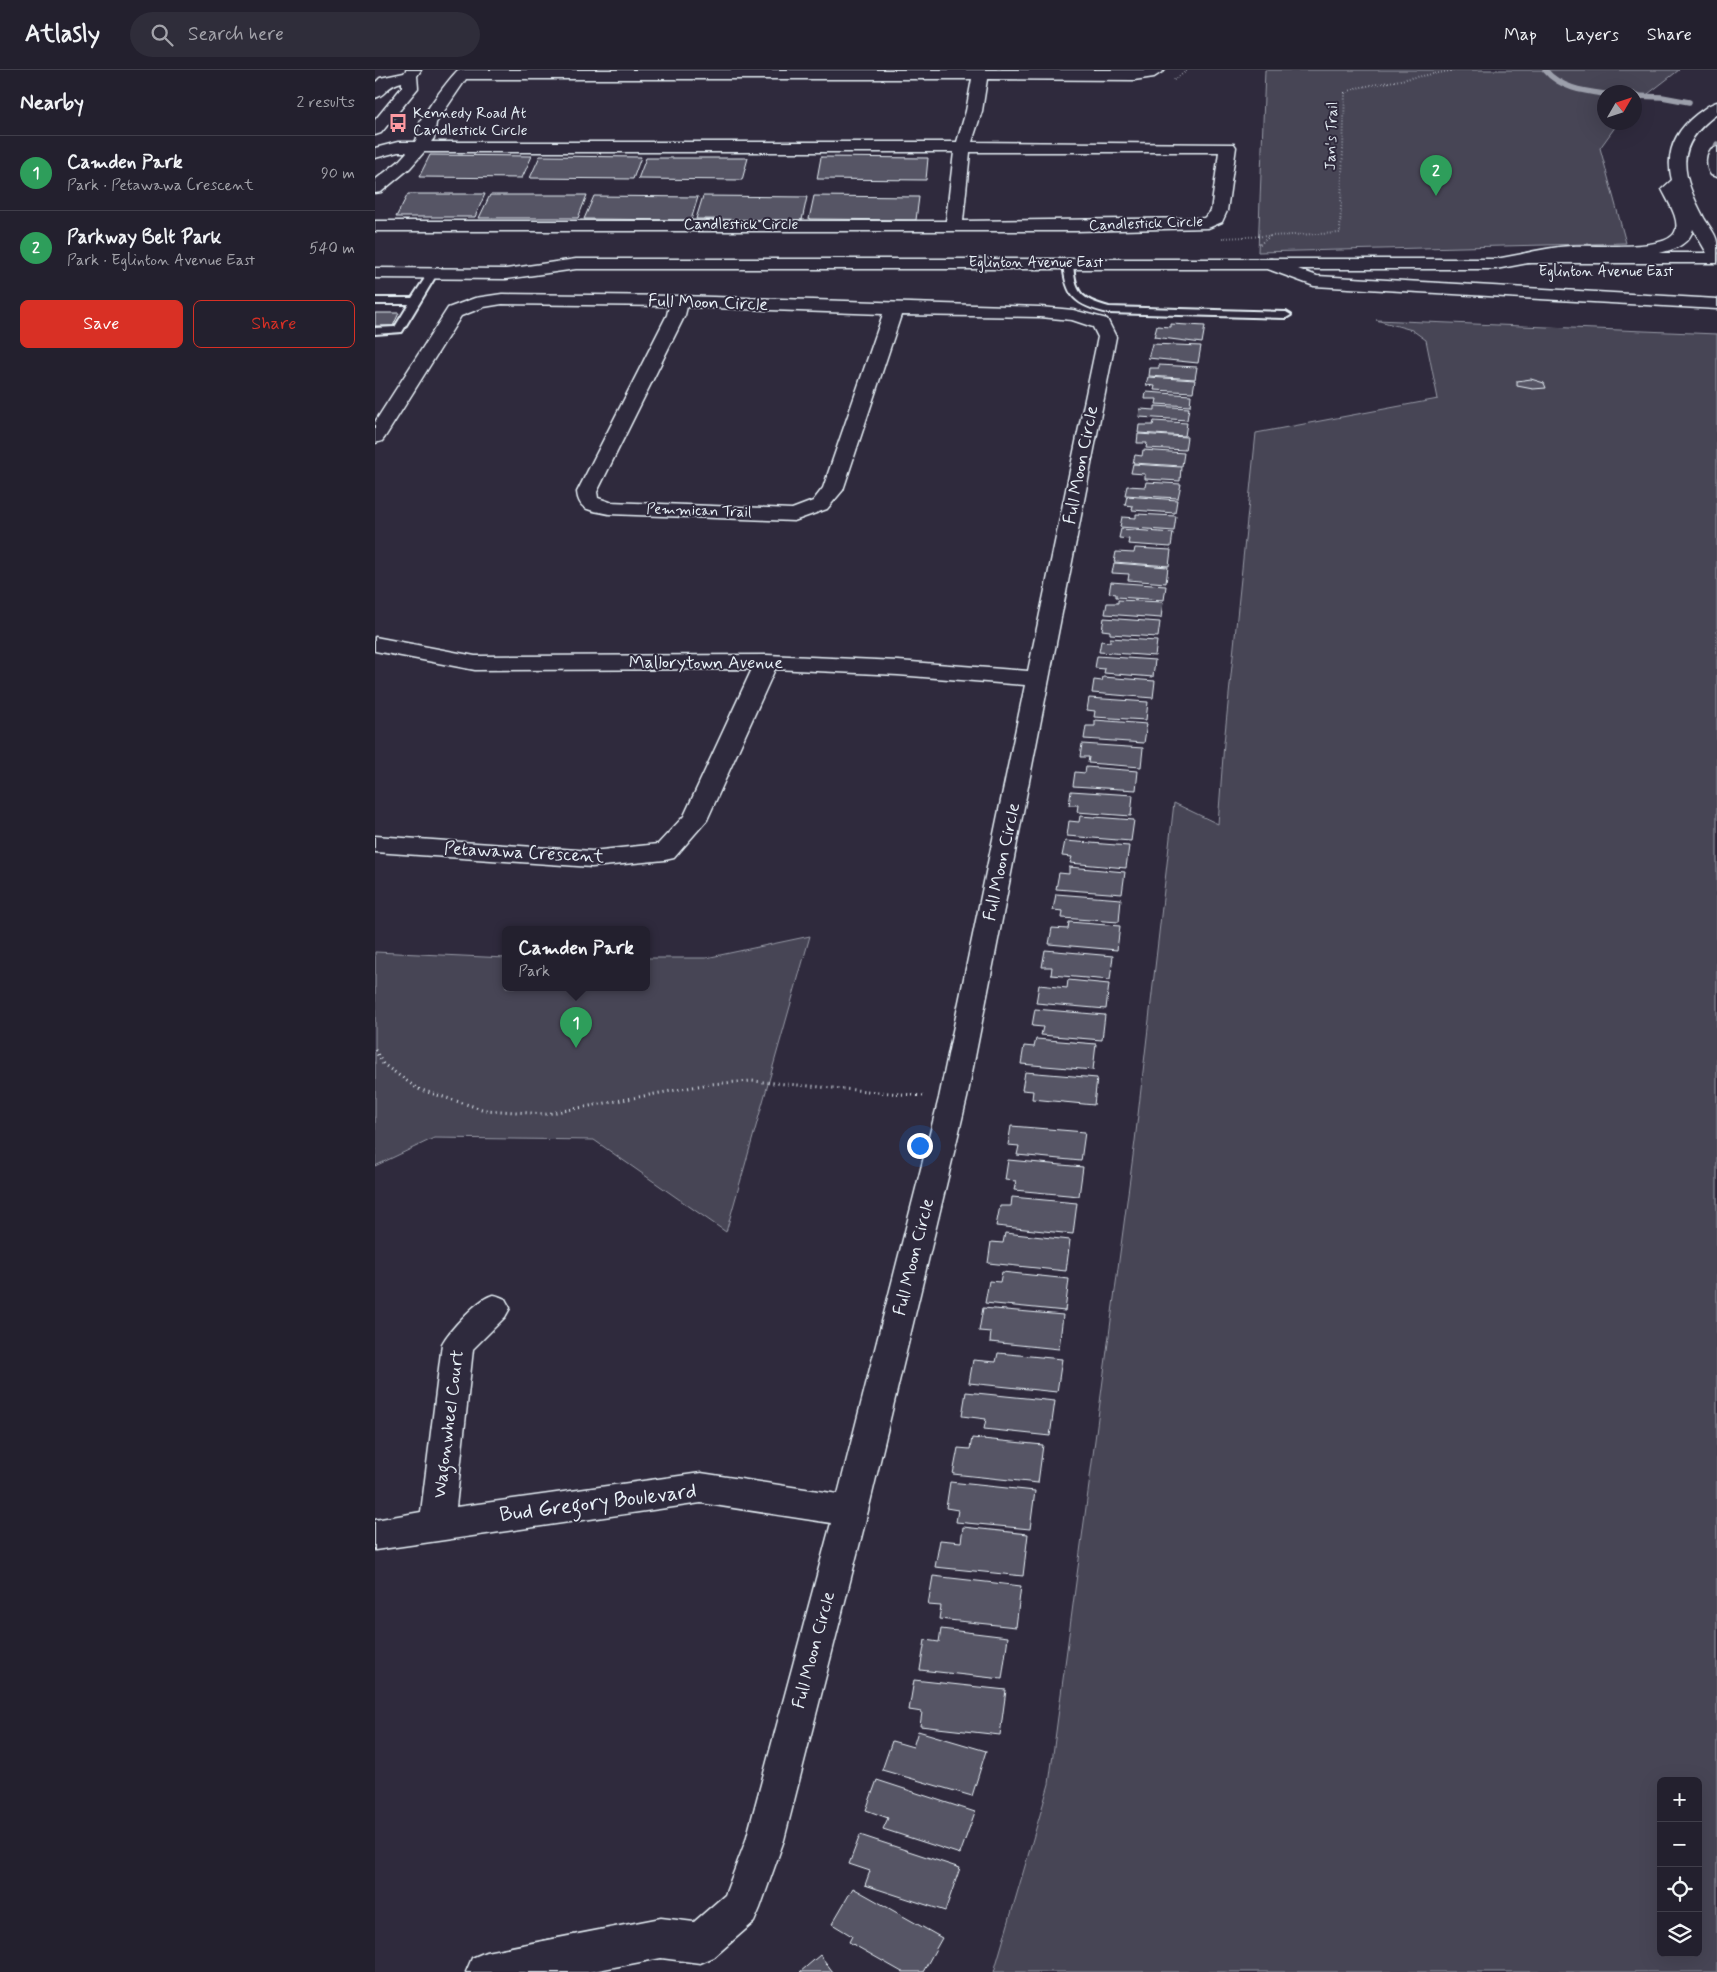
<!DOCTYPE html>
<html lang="en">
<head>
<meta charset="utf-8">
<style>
  body { margin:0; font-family:Mynerve,sans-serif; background:#2f2d3a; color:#f1f3f6 }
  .controls { position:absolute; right:15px; bottom:15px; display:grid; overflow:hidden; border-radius:8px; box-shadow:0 5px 20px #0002 }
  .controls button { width:45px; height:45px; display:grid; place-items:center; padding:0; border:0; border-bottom:1px solid #403e4a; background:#23202e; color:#f1f3f6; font:25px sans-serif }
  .compass { position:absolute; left:1222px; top:15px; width:45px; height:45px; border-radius:50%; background:#23202e; box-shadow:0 5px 20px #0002; rotate:51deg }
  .you { position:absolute; left:544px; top:1075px; width:18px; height:18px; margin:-12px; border:4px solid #fff; border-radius:50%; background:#1a73e8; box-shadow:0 0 0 8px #1a73e833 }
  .badge { display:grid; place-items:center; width:32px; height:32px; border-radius:50%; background:#d93025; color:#fff; font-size:16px; font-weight:700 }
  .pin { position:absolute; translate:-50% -41px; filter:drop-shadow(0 1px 2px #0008) }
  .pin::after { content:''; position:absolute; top:26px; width:18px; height:15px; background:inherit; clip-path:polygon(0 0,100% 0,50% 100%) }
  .popup { position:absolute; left:127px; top:856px; width:148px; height:65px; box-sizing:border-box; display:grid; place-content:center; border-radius:8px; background:#23202e; filter:drop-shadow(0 1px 4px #0005); font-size:16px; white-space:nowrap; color:#a3a3aa }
  .popup b { font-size:19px; color:#f1f3f6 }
  .popup::after { content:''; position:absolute; left:50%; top:100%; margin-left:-10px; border:10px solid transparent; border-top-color:#23202e }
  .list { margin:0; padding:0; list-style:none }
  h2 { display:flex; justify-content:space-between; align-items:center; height:65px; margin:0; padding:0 20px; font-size:21px }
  h2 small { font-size:16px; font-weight:400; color:#a3a3aa }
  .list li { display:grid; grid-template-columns:32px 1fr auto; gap:15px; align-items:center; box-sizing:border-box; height:75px; padding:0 20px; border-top:1px solid #403e4a }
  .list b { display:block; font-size:19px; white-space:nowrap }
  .list p { margin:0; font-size:16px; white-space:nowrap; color:#a3a3aa }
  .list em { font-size:16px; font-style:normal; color:#a3a3aa }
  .actions { display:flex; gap:10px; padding:15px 20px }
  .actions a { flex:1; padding:11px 0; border:1px solid #d93025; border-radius:8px; text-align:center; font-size:18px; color:#d93025 }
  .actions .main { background:#d93025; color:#fff }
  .icon { flex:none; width:28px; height:28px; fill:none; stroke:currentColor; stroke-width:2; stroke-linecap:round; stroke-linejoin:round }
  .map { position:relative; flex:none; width:1342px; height:1902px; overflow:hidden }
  header { display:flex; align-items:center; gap:30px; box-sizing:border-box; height:70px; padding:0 25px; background:#23202e; border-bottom:1px solid #403e4a }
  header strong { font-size:24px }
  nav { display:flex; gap:28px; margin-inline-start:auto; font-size:18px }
  .search { width:350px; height:45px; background:#2f2d3a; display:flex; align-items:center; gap:12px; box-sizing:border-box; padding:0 18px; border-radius:28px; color:#a3a3aa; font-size:19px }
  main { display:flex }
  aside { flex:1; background:#23202e }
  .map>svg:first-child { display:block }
</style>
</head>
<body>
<header>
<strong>Atlasly</strong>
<div class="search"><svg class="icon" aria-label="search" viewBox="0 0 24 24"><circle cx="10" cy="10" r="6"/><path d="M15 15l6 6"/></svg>Search here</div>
<nav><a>Map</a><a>Layers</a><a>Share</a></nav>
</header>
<main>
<aside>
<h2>Nearby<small>2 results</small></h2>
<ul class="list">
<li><span class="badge" style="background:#2e9e5b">1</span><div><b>Camden Park</b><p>Park · Petawawa Crescent</p></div><em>90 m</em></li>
<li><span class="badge" style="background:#2e9e5b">2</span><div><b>Parkway Belt Park</b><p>Park · Eglinton Avenue East</p></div><em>540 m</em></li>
</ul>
<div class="actions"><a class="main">Save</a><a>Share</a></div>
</aside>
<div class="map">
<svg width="1342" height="1902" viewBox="0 0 1342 1902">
  <rect width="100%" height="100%" fill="#2f2a3d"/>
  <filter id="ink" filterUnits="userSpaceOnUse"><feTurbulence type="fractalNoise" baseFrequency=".02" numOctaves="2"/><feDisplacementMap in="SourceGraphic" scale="10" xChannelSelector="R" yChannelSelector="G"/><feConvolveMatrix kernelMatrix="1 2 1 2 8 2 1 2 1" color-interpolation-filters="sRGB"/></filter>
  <g filter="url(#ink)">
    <path fill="#464455" stroke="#979aa6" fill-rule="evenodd" d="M890,0H1304L1260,34V22H1230V52L1243,53L1225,78L1251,173L883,182Z
      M1001,250L1342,264V1902H619L674,1714L760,1071L799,733L843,754L849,673L881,363L1063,329L1051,270L1037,260ZM1286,1711H1323V1883H1286Z
      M435,866L351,1162L219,1070L59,1068L0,1096V882L131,888V917H271V888H331Z"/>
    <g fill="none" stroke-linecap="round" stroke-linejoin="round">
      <path stroke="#9c9fab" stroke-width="5.5" d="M1170,0C1185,18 1208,21 1230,24
        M1260,26L1287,27L1314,32
        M1336,89L1342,74"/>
    </g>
    <path fill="#575565" stroke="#e8f1f8" d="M55,85L157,86L147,108L44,107Z
      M165,86L266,87L258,109L155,108Z
      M446,87L553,88L551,110L442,109Z
      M271,88H373L367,110L263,109Z
      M33,124H110L100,147H21Z
      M115,125H212L203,148H104Z
      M219,126L323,127L316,150L209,149Z
      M328,126L432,127L427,150L321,149Z
      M439,126L544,127L541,150L434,149Z
      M0,243H24L18,256H0Z
      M796,254L830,256L827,273L779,267L782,256L796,257Z
      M777,274L826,276L823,293L773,288Z
      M784,295L822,297L820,309L774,306L775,298H784Z
      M773,307L820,310L818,322L779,320L780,316L771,315Z
      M1156,309L1169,313L1171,318L1158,319L1142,316V311Z
      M771,322L816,325L815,336L781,334L782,329H770Z
      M780,336L814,338L812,350L764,347L765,339L780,340Z
      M779,351L812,353L810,366L763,363L764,355H778Z
      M763,364L812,367L810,380L771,378L772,373H762Z
      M768,380L809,383L807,396L758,393L760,385L767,386Z
      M758,394L806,397L805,411L770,409V404L756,403Z
      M771,412L806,414L803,428L750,425L752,416L770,417Z
      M752,426L802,430L800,443L757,440L758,436L750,435Z
      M761,444L801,446L799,461L745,457L747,447L761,448Z
      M746,459L798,463L796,477L753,474L754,469L744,468Z
      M760,478L796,480L794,496L739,492L741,482L759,483Z
      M739,493L793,497L791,513L753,510L754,504L737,503Z
      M736,512L791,516L789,530L741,527V524L734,523Z
      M743,530L788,532L786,548L730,544L732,533H743Z
      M729,548L785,552L783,567L735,564V561L727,560Z
      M735,568L782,571L780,586L724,582L726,571L735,572Z
      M722,586L780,590L778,607L729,603L730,599L720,598Z
      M728,607L780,611L778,628L717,623L719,610L727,611Z
      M714,628L773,632L771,650L719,647L720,641L712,640Z
      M720,650L772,654L769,673L709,669L711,656H720Z
      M707,674L768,678L766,697L713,693L714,687H705Z
      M711,697L763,701L761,720L698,716L700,702L710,703Z
      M696,721L758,725L756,746L702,742L703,735H694Z
      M705,746L759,750L756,771L692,766L694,751L704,752Z
      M690,771L754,776L751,798L695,793L697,787L687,786Z
      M694,797L750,802L747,824L681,819L684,803L694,804Z
      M681,824L746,829L744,852L687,848L688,841L678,840Z
      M694,852L745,856L742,880L674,874L677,858L693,859Z
      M670,880L738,886L735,910L676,905L677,897H667Z
      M693,910L734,914L731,939L661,933L664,915L692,918Z
      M660,939L730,945L727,970L666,965L668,957L657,956Z
      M661,969L721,974L718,1000L646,994L649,976L659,977Z
      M650,1002L722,1008L719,1035L657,1029L658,1021L647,1020Z
      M636,1056L710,1062L706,1091L642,1085L644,1076L633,1075Z
      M633,1090L708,1097L704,1126L639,1120L641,1111L630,1110Z
      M637,1127L702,1133L698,1164L621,1156L625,1136H636Z
      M630,1163L695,1170L691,1201L613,1193L616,1172L628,1173Z
      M627,1202L694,1209L690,1241L610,1233L614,1211L625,1212Z
      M608,1238L688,1245L684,1279L615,1272L616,1262L604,1261Z
      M623,1283L687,1289L682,1322L594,1313L598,1290L621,1292Z
      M591,1322L680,1331L675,1366L609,1359L611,1349L587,1346Z
      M597,1368L668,1375L663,1413L578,1404L583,1378L595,1379Z
      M575,1412L660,1421L655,1459L581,1452L583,1440L571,1438Z
      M588,1457L653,1464L648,1506L560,1497L565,1470L586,1472Z
      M558,1506L646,1516L641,1557L564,1549L566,1536L553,1535Z
      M566,1559L633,1567L627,1609L545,1600L550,1570L564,1572Z
      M539,1610L631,1620L625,1665L545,1656L547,1642L534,1640Z
      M543,1661L611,1681L597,1726L507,1700L517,1671L538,1677Z
      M502,1710L600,1742L585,1784L508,1759L513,1748L491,1740Z
      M485,1765L585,1798L570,1841L490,1815L495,1801L474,1794Z
      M478,1818L567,1868L548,1902H527L474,1872L477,1866L457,1854Z
      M445,1885L458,1902H425Z"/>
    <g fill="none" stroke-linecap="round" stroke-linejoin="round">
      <g stroke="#e8f1f8" stroke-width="4">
        <path id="service" d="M693,190L698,193C700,223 705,229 734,237L911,242L916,245L911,248L733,243C700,235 691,227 688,193Z
          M57,201L62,204L27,262L0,264V258L20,257L34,234H0V228H37L54,202Z"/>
      </g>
      <g stroke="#e8f1f8" stroke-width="3">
        <path id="minor" d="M83,0H790L779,7L759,10L612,9L607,41L597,72L859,74L861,77L852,141L847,152L833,158L701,161H0V151H571L579,82H49L35,98L6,122L0,123V110L23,92L32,82H23L0,88V78L23,72H40C44,66 43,60 45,53C50,41 73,10 83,0ZM91,9H597L591,41L582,72H56L59,68L61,53ZM595,82H844L836,141L829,148L588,151Z
          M127,224L305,226L665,237L698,240L732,249L741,267L592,1028L493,1441L409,1770L385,1838L379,1852L339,1887L325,1893L286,1888L213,1902H91L97,1888L111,1882L286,1848L319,1852L350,1825L371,1770L456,1453L326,1433L0,1480V1450L46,1442L67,1274C73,1262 105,1226 119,1225C122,1225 127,1228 130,1229L135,1238L130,1247L98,1279L81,1437L326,1403L463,1424L564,1028L650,615L523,605L400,599L332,750L299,788L290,790L217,797L0,782V766L217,781L283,774L309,746L377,599L100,600L0,581V567L100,586L392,585L523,591L653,601L723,267L718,257L697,250L665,247L526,245L468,420L452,439L419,451L234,444C217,440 204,442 202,422L292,245L294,236L127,234L109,237L86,246L10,367L7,371L0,373V352L73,238L100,228ZM312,237L508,244L448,418L438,431L417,439L235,432L223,428L222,422L310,245Z"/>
      </g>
      <g stroke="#e8f1f8" stroke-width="3">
        <path id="secondary" d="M31,0H46L42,6L43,18L6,63L0,65V50L27,17V12C10,16 12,25 0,28V13L5,8L29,3Z"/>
      </g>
      <g stroke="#e8f1f8" stroke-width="3">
        <path id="primary" d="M1153,183H1342V193H1153L1121,199H201L131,209L0,208V198L131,199L201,189H1121Z"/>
      </g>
      <g stroke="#e8f1f8" stroke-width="3">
        <path id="motorway" d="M1342,32V44C1298,76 1306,104 1329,148C1333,155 1341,164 1342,172C1342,178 1342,185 1342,191L1336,190L1318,159C1310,196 1223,184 1195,186C1181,188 1167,191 1153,193L1147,192L1144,188L1147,184C1163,180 1180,177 1196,176C1216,174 1291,182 1300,162C1306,150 1292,130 1287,119L1297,110C1290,83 1300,61 1322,44C1328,40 1334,34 1342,32Z
          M1342,77V107L1336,105C1331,98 1331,86 1336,79Z
          M896,189L942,206L1342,229V239L939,216L890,198L887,194L890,190Z"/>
      </g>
      <path stroke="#e8f1f8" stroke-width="2" stroke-dasharray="0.5 2.5" stroke-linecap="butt" d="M799,10L813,0
        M847,168L965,163L970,23L981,18L1080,0
        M885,174L895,166"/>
      <path stroke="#e8f1f8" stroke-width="3" stroke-dasharray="1 4" stroke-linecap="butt" d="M0,980L8,994L43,1019L110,1040L171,1044L334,1014L377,1011L549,1026"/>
      <use href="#service" fill="#2f2a3d" fill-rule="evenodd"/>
      <use href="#minor" fill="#2f2a3d" fill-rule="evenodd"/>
      <use href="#secondary" fill="#2f2a3d" fill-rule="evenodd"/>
      <use href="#primary" fill="#2f2a3d" fill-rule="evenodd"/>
      <use href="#motorway" fill="#2f2a3d" fill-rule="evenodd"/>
    </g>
  </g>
  <defs>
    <g id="bus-bare" transform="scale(1.5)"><path d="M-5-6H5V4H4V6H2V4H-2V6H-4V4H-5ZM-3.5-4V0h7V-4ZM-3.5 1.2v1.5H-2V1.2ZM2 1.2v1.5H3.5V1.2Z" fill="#ff9aa2" stroke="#2f2a3d" stroke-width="2.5" paint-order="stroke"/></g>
  </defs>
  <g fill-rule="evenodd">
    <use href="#bus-bare" x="23" y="53"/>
  </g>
  <g text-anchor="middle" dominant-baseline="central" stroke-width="4" stroke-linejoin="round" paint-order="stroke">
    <g font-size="15" fill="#e8f1f8" stroke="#2f2a3d" text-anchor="start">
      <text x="38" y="44">Kennedy Road At<tspan x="38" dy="17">Candlestick Circle</tspan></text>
    </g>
    <g font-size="15" fill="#e8f1f8" stroke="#2f2a3d">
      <text transform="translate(957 66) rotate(-88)">Jan's Trail</text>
      <text transform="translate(771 154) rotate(-2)">Candlestick Circle</text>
      <text x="366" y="155">Candlestick Circle</text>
      <text x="661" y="193">Eglinton Avenue East</text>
      <text x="1231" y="202">Eglinton Avenue East</text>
      <text transform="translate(324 441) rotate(2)">Pemmican Trail</text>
    </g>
    <g font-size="18" fill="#e8f1f8" stroke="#2f2a3d">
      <text transform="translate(333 233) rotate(2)">Full Moon Circle</text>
      <text transform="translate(706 395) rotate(-79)">Full Moon Circle</text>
      <text x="331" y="593">Mallorytown Avenue</text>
      <text transform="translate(149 783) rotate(3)">Petawawa Crescent</text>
      <text transform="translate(627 792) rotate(-78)">Full Moon Circle</text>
      <text transform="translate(539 1187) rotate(-76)">Full Moon Circle</text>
      <text transform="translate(74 1354) rotate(-83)">Wagonwheel Court</text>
      <text transform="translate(439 1580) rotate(-75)">Full Moon Circle</text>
    </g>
    <g font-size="21" fill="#e8f1f8" stroke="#2f2a3d">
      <text transform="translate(223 1433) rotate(-7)">Bud Gregory Boulevard</text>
    </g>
  </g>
</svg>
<div class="controls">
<button>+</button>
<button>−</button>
<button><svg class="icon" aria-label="locate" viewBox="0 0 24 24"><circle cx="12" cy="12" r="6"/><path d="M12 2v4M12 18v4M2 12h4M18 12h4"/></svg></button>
<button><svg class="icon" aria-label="layers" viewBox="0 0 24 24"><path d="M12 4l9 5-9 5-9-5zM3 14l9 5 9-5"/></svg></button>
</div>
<svg class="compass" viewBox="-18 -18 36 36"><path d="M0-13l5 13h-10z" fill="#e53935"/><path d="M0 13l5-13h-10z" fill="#a3a3aa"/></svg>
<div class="you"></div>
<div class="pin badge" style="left:201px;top:978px;background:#2e9e5b">1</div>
<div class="popup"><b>Camden Park</b>Park</div>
<div class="pin badge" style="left:1061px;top:126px;background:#2e9e5b">2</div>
</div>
</main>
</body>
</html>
